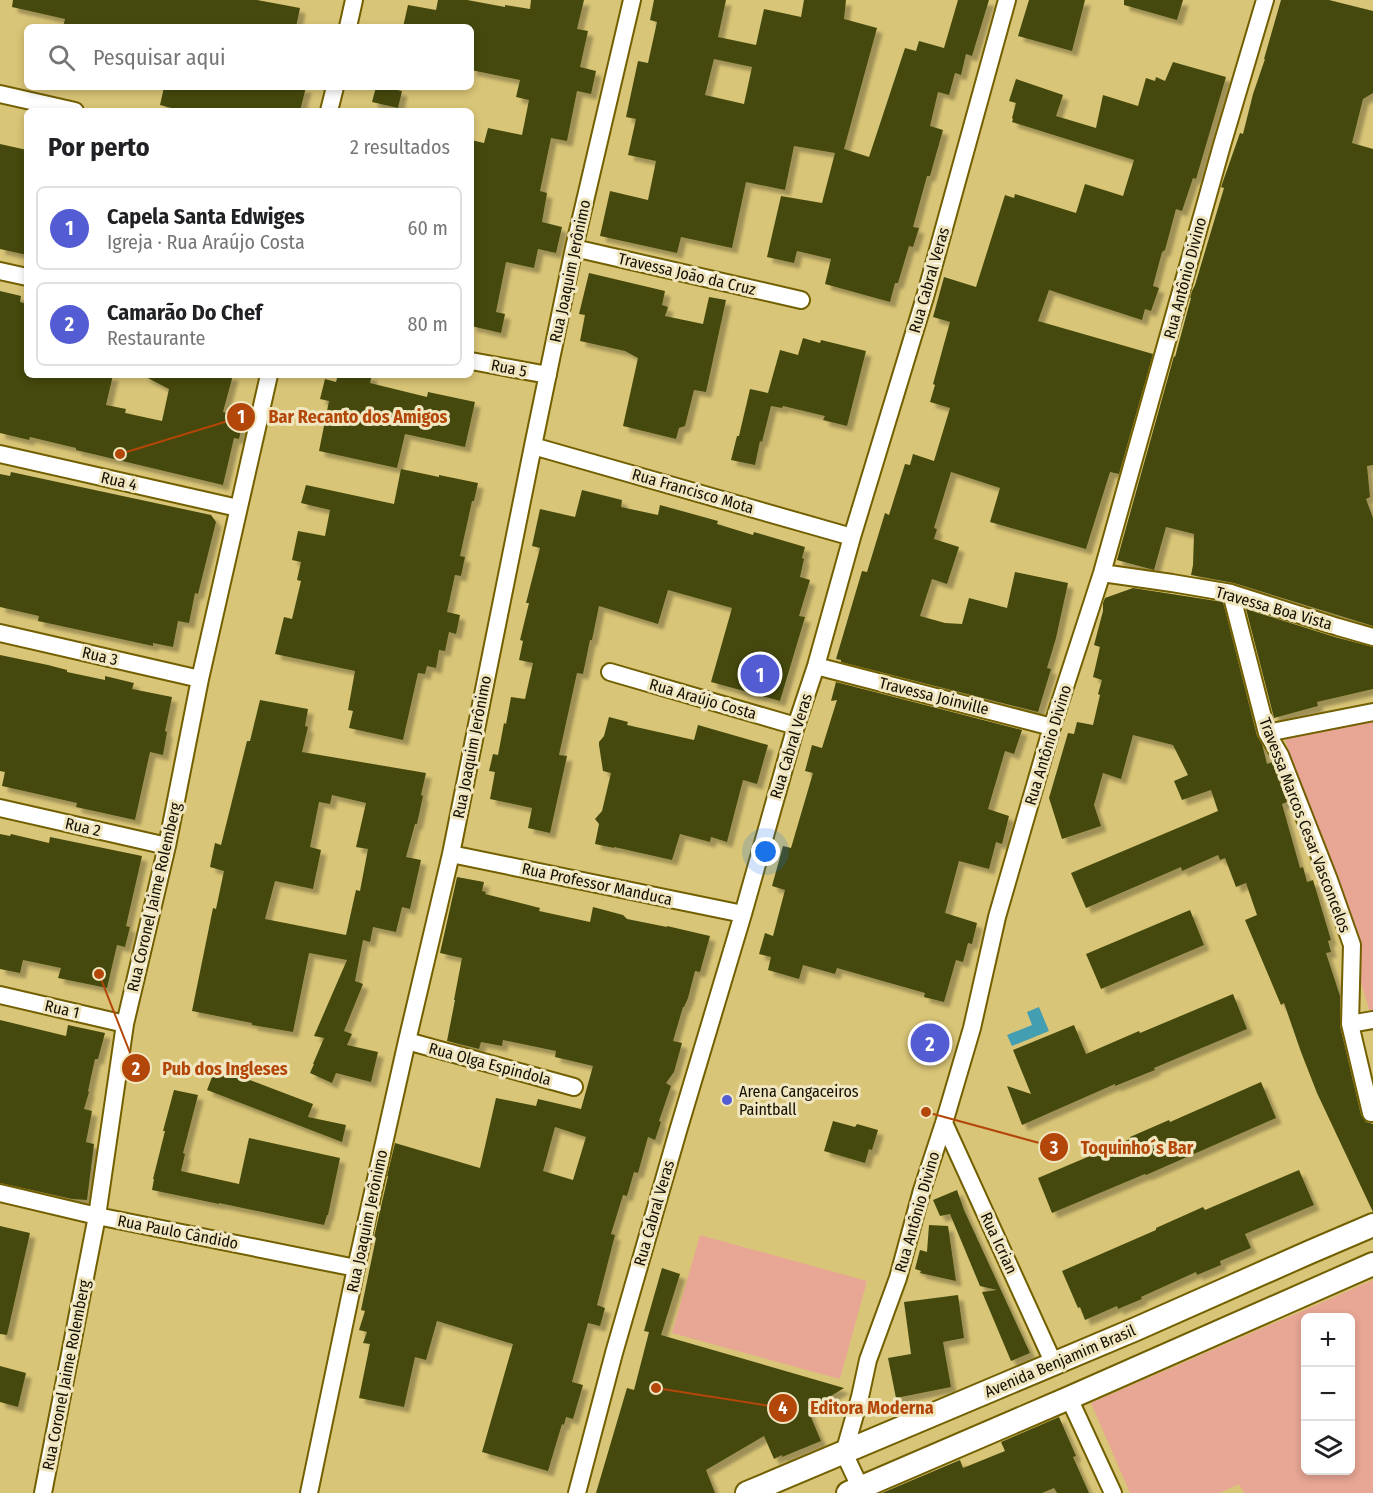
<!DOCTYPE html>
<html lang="pt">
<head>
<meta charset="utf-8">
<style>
  body { margin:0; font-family:"Fira Sans Condensed",sans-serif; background:#f2f2f2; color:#202124 }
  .controls { position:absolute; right:18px; bottom:18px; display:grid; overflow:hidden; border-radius:9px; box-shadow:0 3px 9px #0003 }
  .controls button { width:54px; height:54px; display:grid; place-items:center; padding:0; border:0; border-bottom:2px solid #e0e0e0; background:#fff; color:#202124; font:30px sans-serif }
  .you { position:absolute; left:766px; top:852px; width:21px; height:21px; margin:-15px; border:4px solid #fff; border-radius:50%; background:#1a73e8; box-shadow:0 0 0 9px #1a73e833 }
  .badge { display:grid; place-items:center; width:39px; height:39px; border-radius:50%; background:#535cd2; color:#fff; font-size:20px; font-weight:700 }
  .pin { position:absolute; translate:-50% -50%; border:3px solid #fff; box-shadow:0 2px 6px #0006 }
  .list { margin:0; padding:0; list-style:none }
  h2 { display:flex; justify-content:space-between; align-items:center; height:78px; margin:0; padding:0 24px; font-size:26px }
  h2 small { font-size:20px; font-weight:400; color:#757577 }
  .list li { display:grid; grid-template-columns:39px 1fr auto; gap:18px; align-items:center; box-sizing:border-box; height:84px; margin:0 12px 12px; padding:0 12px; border:2px solid #e0e0e0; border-radius:9px }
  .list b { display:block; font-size:22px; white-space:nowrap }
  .list p { margin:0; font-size:20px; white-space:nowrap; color:#757577 }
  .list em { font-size:20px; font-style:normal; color:#757577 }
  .icon { flex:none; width:33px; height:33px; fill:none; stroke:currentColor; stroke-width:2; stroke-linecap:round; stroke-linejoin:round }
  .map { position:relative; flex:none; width:1373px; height:1493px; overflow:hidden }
  .search { position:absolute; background:#fff; box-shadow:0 3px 9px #0003; left:24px; top:24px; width:450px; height:66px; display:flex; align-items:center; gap:15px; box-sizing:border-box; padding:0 21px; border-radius:9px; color:#757577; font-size:22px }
  .panel { position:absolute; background:#fff; box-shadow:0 3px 9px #0003; left:24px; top:108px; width:450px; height:270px; border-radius:9px }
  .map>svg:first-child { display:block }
</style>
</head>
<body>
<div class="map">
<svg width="1373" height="1493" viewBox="0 0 1373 1493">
  <defs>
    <filter id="shadow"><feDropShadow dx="5.5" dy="5.5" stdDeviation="1.5" flood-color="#0004"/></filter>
  </defs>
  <rect width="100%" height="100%" fill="#d9c577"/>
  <path fill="#e8a695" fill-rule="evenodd" d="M1373,721V1011L1370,1012L1285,739Z
    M700,1235L867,1281L840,1379L672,1333Z
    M1373,1280V1493H1244L1239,1484L1220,1493H1130L1091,1403ZM1306,1318H1350V1470H1306Z"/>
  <path fill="#449eb2" d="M1039,1007L1049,1031L1012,1046L1007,1035L1032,1025L1027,1012Z"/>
  <path fill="#444a0c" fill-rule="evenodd" filter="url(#shadow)" d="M13,0H257L300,8L296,27H63L65,19L12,7Z
    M438,0H467L505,7V5L530,9L531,0H584L577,29L588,31L580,67L596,71L591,94L577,91L567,141L551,138L540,191L547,193L542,222L562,227L556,253L538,249L534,268L506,262L496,312L505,314L501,333L471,326V140L484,143L488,128L522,135L529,100L516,97L520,80L471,70V27H403L408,5L436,10Z
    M654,0H726L718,37L756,45L764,9L801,17L804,0H846L844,19L877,28L844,149L869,157L905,48L916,51L919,41L944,48L958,0H989L972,56L966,54L961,75L955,73L949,95L938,92L930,126L943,130L930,176H927L913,227L919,228L913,247L909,246L898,283H895L890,302L825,284L831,259L797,251L794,263L767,257L781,196L822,203L835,153L794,146L785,190L746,182L732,248L681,237L677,253L600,236L610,191L648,200L656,161L628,155L636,119L626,117L638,61L648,63L657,22L650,20ZM714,59L752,67L744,104L705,95Z
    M1029,0H1085L1072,51L1018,36Z
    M1124,0H1183L1177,20L1124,5Z
    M1281,0H1329L1373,11V93L1363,99L1352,143L1373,149V465L1367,466L1370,497L1366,499L1373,518V626L1234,583L1191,575L1193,565L1194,534L1166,527L1154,570L1117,560L1174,356L1175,357L1191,298H1190L1192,291L1195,285L1218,208L1224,188L1221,187L1240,133L1243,134L1253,94L1265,59H1264Z
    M1173,62L1226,77L1196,179L1193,178L1182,211L1176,209L1165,250L1162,252L1153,286L1159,288L1151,311L1145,309L1142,320L1049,290L1038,321L1153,354L1119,474L1110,472L1086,549L990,522L1000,488L951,472L934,528L937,529L934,539L959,547L947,584L932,579L920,616L945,623L962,624L969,598L1007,608L1015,572L1068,583L1056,638L1047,668L1051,669L1038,712L841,662V660L836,659L862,571L867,572L885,513L889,515L905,464L910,465L913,454L934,461L950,408L930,402L935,385L933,384L950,322L933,317L944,277L976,287L1005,195L1014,198L1015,194L1076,213L1085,184L1123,196L1134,160L1012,122L1013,119L1012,118L1016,103L1009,101L1016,79L1063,95L1056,116L1096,128L1103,95L1138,106L1146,78L1155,81L1156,77L1165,81Z
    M164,87H306L300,111H183L160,105Z
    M376,87H383L402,91L398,108L372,102Z
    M0,144L27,150V255L0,249Z
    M589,273L665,291L662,305L668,307L665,316L703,324L709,297L726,300L706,392L694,390L685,426L679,428L676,439L623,426L638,358L625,351L580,341L585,315L579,314Z
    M0,291L21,296L20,302L27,304V375H113L106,405L126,409L125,413L162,421L169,389L142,375H233L223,412L244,416L239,439L234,438L223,485L76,450V448L30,437L29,440L0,433Z
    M803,338L820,343L821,340L866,351L847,426L823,420L825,416L783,406L782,408L771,406L762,442L760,441L755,465L731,460L737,436H739L750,389L768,393L780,350L798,355Z
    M338,375H372L370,383L427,397L428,392L475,402L465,447L405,434L397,468L319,451L329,401L320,399L325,379L336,382Z
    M401,469L439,477V475L478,483L474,501H472L460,556L465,557L461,576L455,575L447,612L460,615L456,634L449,632L445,651L439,650L436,668L427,666L425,674L418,673L403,740L349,728L353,711L348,710L355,671L275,654L284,617L292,619L301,581L297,580L301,562L292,560L298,531L325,536L330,510L301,503L306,485L394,504Z
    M11,472L211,515L216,522L198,594L195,593L189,623L178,621L173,647L153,643V646L38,621L39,616L0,607V474L10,476Z
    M582,490L622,500L621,507L658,515L660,505L718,521L717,524L753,535L754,532L805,547L802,558L804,559L800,577L810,580L799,616L805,617L780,701L711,682L732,608L668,590L658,624L599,606L592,640H590L583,674L577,673L559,755L567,756L550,833L528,828L532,808L490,799L495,772L489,771L493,754L498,755L504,723L506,724L511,697L525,699L533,663L519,660L523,641L520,640L529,603H526L540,548L532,546L540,509L575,517Z
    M1133,588L1223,602L1257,736L1262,744L1267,764L1272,762L1287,802L1282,804L1300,868L1303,867L1307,882L1313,880L1331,940L1328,941L1331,952L1326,953L1340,996V1026L1361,1115L1366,1122L1373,1124V1212L1317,1093L1301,1052L1284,1003L1281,1005L1245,920L1257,915L1246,883L1236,887L1225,858L1220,860L1218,855L1182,871L1181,867L1086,908L1071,873L1218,811L1211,790L1182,800L1174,781L1188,775L1173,745L1133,735L1121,779L1103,773L1094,805L1101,826L1062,839L1049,798L1068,733L1074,734L1077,722L1093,725L1100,695L1098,694L1102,680L1093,677L1100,647L1094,645L1103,611V603L1105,598Z
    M1246,609L1335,637L1373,647V689L1317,702L1318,706L1274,718Z
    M0,655L48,665L67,670V672L105,680V676L134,683L132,689L172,697L165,731L167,732L163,755L150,752L135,820L76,807L77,803L2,786L5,772L0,771Z
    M836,682L1022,730L1014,754L1005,751L988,809L1009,816L1002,844L996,842L989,869L959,861L945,913L977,923L972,944L968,943L963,962L956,960L944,1002L924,997L925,993L837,968L835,974L803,965L799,979L768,970L771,957L759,954L765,933L773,936L785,890L772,886L783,846L791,848L813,773L805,771L812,745L822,748L837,700L831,701Z
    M260,700L308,709L305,726L308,727L302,752L426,773L421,795L423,796L417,824H415L406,857L421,860L410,909L402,907L396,932L373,927L370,942L363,940L355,981L363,984L344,1031L352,1034L347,1045L378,1052L371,1082L336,1073L332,1083L310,1073L314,1064H313L324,1038L314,1036L347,960L309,953L293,1032L252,1025V1023L192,1011L213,908L216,909L224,871L210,867L215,843L221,845L247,741H250ZM332,795L366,803L356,847L368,849L360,891L356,890L346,935L265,919L275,881L313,889L321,850L310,847L319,802L330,804Z
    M609,717L628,722L627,725L694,740L698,725L768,745L757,784L743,780L727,842L711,837L710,842L680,834L672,860L614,847V848L595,844L599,824L595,819L602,811L611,773L603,771L599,745V742L604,736Z
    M0,834L10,836L11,834L49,843L50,837L142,856L126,926L130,927L125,947L117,945L107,988L58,978L61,968L23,960L20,973L0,969Z
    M457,877L484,882L482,891L486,892L485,894L540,908L539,911L590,922L593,907L623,915L627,919L667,927V926L710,936L700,972L695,971L688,998L684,1007H683L673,1041L682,1043L674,1072L666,1083L671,1086L659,1121L661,1122L655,1140L648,1137L638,1173L634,1172L627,1196L623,1195L611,1234L615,1235L597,1305L605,1308L600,1326L588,1323L572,1382L583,1385L573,1419L566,1417L564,1425L562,1424L548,1471L482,1452L513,1344L437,1321L426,1360L415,1357L404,1407L359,1398L370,1344L363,1343L367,1332L359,1330L365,1311L361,1310L376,1238L374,1237L388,1176H387L395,1143L480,1168L496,1098L536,1106L538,1099L581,1109L593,1066L555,1057L556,1051L503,1040L502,1046L481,1042L479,1049L447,1041L455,1000H454L462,958L440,953ZM555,1127L586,1137L573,1180L543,1171Z
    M1190,910L1204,945L1101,989L1086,954Z
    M1233,994L1247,1029L1154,1068L1155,1070L1115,1086V1084L1022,1125L1007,1086L1031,1094L1013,1050L1074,1025L1086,1054L1139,1031L1140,1033Z
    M0,1020L66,1036L68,1025L105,1033L98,1059H95L88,1091L89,1092L84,1109L92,1111L86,1142L94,1144L87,1200L72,1199L0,1183Z
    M216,1067L313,1104L308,1117L346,1125L342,1142L207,1090Z
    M1261,1082L1276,1118L1146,1175L1145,1174L1052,1213L1038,1178L1130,1139V1137L1169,1120L1170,1122Z
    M174,1090L198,1095L183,1153L185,1154L181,1171L239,1184L249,1138L340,1158L328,1215H327L324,1225L219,1203V1204L152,1190L154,1179H153L165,1131H163Z
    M833,1121L855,1127L857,1124L878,1130L872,1150L869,1149L865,1163L824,1151Z
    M1299,1170L1314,1205L1245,1234L1251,1248L1220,1261L1221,1265L1197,1275L1196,1272L1141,1297L1142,1299L1118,1309L1117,1306L1085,1320L1080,1307L1078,1308L1062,1271L1156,1230V1228L1203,1207L1205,1210Z
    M957,1190L964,1210L1030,1353L1011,1361L982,1292L997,1290L980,1286L950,1214L940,1216L933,1200Z
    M929,1225L948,1226L956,1281L920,1273L921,1271L915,1269L920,1250L927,1252Z
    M0,1226L30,1233L7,1335L0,1334Z
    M662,1268L680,1274L661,1335L844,1388L808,1410L821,1441L782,1457V1455L774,1459L764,1436L706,1470L715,1493H596L627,1388L634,1390L649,1332L644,1331Z
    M958,1295L964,1338L943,1342L951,1387L896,1398L888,1358L911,1354L904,1302Z
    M0,1366L26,1373L18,1407L0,1402Z
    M1059,1417L1076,1456L1073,1457L1089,1493H1057L1054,1488L1042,1493H882L960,1460L963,1468L1005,1451L1001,1442Z"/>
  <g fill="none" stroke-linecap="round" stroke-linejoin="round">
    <g stroke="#725f00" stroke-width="20">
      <path id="street" d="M348,27L354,0
        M0,94L75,111
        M329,111L335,87
        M574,248L801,300
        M0,271L27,277
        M471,361L548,375
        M533,446L852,537
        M0,454L238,508
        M1102,573L1172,583L1231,593L1338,627L1373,637
        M1231,593L1267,733L1280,755L1329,880L1352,945L1350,1024L1371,1113H1373
        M0,633L200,679
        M816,666L1052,727
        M610,672L796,726
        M1267,733L1373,712
        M0,808L167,846
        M451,854L743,914
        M0,995L125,1024
        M1350,1024L1373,1020
        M407,1041L574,1087
        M944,1123L1054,1364
        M0,1193L97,1216L356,1268
        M1069,1398L1113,1493
        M860,1487L844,1453L860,1397L868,1360L898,1278L922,1190L944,1123L972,1028L997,917L1052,727L1102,573L1222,145L1265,0
        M43,1493L97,1216L125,1024L167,846L200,679L269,375
        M309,1493L356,1268L407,1041L451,854L533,446L574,248L632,0
        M577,1493L614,1353L678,1131L743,914L796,726L816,666L852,537L925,297L1007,0"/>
    </g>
    <g stroke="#725f00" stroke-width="26">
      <path id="secondary" d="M747,1493L1136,1329L1310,1252L1373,1225
        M848,1493L1069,1398L1373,1264"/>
    </g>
    <use href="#street" stroke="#fff" stroke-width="16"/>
    <use href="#secondary" stroke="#fff" stroke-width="22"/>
  </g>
  <circle fill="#535cd2" stroke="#f0e6c0" stroke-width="2" cx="727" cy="1100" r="6"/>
  <g text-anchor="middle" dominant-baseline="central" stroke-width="6" stroke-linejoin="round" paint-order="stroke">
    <g font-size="16" fill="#150f00" stroke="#f0e6c0">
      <text transform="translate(570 271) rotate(-78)">Rua Joaquim Jerônimo</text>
      <text transform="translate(687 274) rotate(13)">Travessa João da Cruz</text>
      <text transform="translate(1185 278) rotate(-75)">Rua Antônio Divino</text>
      <text transform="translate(929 280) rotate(-74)">Rua Cabral Veras</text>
      <text transform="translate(509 368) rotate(11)">Rua 5</text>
      <text transform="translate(119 481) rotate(13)">Rua 4</text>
      <text transform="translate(693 491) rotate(16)">Rua Francisco Mota</text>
      <text transform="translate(1274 608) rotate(16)">Travessa Boa Vista</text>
      <text transform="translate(100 656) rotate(13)">Rua 3</text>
      <text transform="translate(934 696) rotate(14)">Travessa Joinville</text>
      <text transform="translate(703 699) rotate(16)">Rua Araújo Costa</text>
      <text transform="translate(1048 745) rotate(-73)">Rua Antônio Divino</text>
      <text transform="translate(791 746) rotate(-73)">Rua Cabral Veras</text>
      <text transform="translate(472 747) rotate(-79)">Rua Joaquim Jerônimo</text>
      <text transform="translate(1305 825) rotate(69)">Travessa Marcos Cesar Vasconcelos</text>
      <text transform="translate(83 827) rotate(13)">Rua 2</text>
      <text transform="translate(597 884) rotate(12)">Rua Professor Manduca</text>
      <text transform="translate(154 897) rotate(-77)">Rua Coronel Jaime Rolemberg</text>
      <text transform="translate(62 1009) rotate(13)">Rua 1</text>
      <text transform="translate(490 1064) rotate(15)">Rua Olga Espindola</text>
      <text transform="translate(917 1212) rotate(-74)">Rua Antônio Divino</text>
      <text transform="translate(654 1213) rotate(-74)">Rua Cabral Veras</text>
      <text transform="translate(367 1221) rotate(-78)">Rua Joaquim Jerônimo</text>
      <text transform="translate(178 1232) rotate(11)">Rua Paulo Cândido</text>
      <text transform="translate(999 1243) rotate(65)">Rua Icrian</text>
      <text transform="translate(1060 1361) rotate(-23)">Avenida Benjamim Brasil</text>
      <text transform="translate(66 1375) rotate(-79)">Rua Coronel Jaime Rolemberg</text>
    </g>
    <g font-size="16" fill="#150f00" stroke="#f0e6c0" text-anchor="start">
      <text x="739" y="1091">Arena Cangaceiros<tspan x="739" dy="18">Paintball</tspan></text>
    </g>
  </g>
  <path fill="none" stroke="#b34609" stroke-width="2" d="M120 454L241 417M99 974L136 1068M926 1112L1054 1147M656 1388L783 1408"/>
  <g fill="#b34609" stroke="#f0e6c0" stroke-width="2">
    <circle cx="120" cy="454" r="6"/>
    <circle cx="99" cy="974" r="6"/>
    <circle cx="926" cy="1112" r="6"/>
    <circle cx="656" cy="1388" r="6"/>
    <circle cx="241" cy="417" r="15"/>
    <circle cx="136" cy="1068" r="15"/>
    <circle cx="1054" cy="1147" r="15"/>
    <circle cx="783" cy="1408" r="15"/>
  </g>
  <g font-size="18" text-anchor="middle" font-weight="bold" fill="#fff">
    <text x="241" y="423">1</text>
    <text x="136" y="1075">2</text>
    <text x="1054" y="1154">3</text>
    <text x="783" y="1414">4</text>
  </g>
  <g font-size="18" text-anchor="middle" font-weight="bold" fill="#b34609" stroke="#f0e6c0" stroke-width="6" stroke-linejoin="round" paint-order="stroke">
    <text x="358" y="423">Bar Recanto dos Amigos</text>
    <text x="225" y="1075">Pub dos Ingleses</text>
    <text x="1137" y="1154">Toquinho´s Bar</text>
    <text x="872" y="1414">Editora Moderna</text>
  </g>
</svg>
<div class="controls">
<button>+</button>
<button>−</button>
<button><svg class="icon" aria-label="layers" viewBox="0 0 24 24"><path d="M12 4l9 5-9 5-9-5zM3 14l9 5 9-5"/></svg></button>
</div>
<div class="you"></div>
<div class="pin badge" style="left:760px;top:674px">1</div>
<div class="pin badge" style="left:930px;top:1043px">2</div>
<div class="search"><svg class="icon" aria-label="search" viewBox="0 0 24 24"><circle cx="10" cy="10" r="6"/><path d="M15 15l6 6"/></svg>Pesquisar aqui</div>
<section class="panel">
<h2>Por perto<small>2 resultados</small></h2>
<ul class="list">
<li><span class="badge">1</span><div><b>Capela Santa Edwiges</b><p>Igreja · Rua Araújo Costa</p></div><em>60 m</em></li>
<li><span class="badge">2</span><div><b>Camarão Do Chef</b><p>Restaurante</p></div><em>80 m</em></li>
</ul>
</section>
</div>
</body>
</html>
